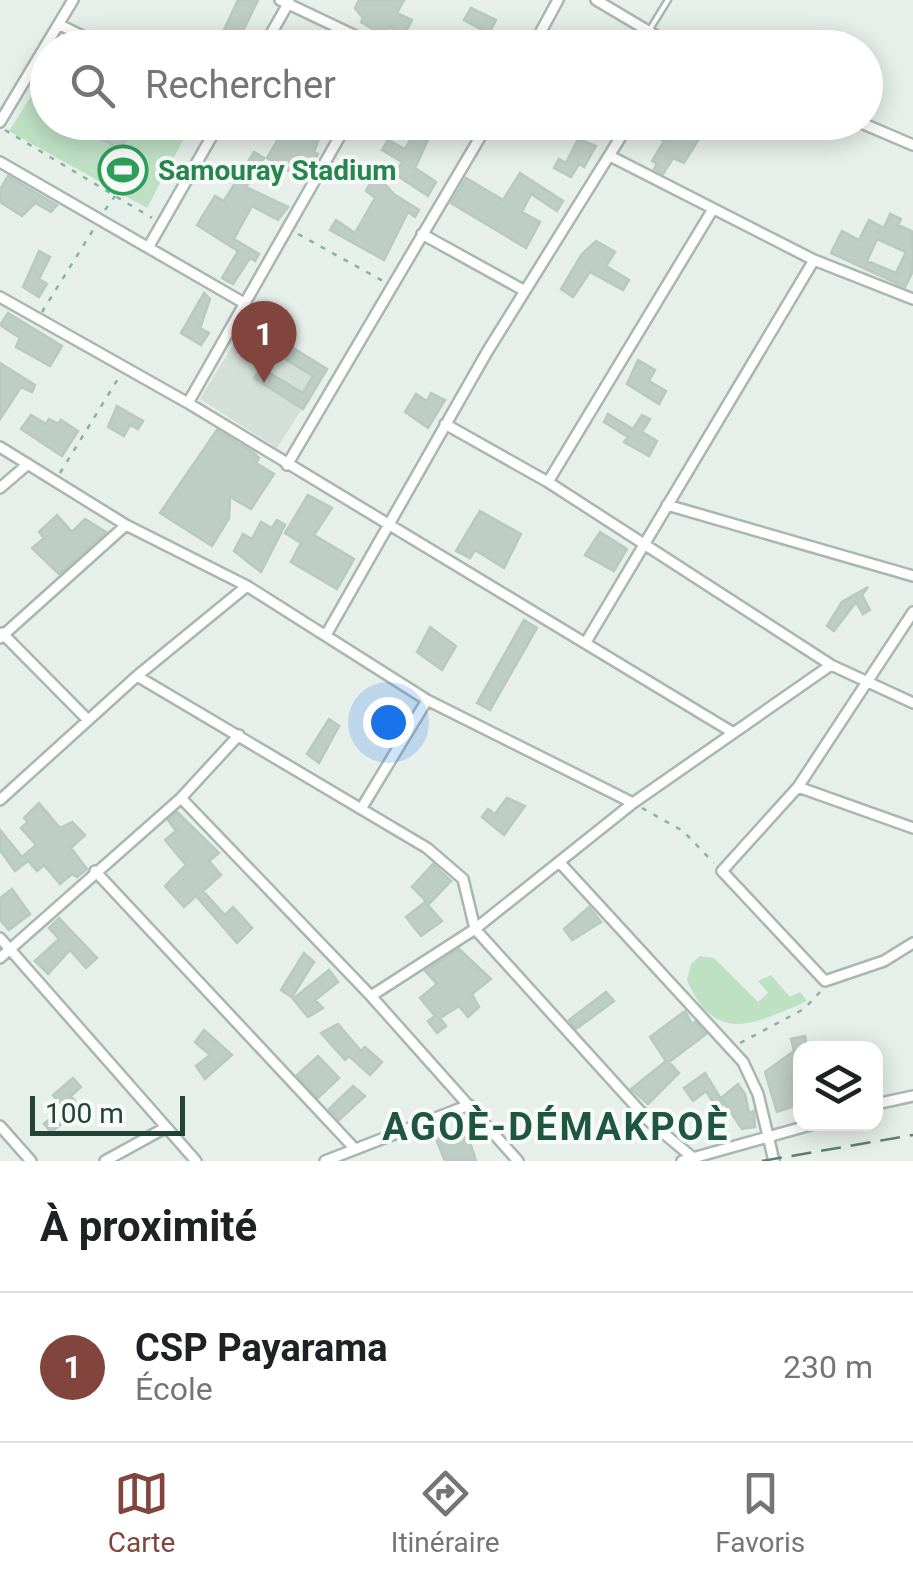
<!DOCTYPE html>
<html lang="fr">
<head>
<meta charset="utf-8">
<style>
  body { margin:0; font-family:Roboto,sans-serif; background:#f6f6f6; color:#202124 }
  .controls { position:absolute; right:30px; bottom:30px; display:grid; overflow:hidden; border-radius:20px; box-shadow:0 5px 25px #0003 }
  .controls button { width:90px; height:90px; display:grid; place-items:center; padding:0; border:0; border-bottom:2px solid #e0e0e0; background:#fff; color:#202124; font:50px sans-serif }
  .scale { position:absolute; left:30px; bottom:25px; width:155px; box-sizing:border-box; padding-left:10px; border:5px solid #234337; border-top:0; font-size:28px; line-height:35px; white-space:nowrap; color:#234337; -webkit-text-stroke:8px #f7fbf8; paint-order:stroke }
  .you { position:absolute; left:388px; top:722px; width:35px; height:35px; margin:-25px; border:8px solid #fff; border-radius:50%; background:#1a73e8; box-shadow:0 0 0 15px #1a73e833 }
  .badge { display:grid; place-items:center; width:65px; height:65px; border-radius:50%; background:#81453d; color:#fff; font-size:32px; font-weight:700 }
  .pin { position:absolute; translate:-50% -82px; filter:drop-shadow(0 2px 5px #0008) }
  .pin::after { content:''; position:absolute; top:52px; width:35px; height:30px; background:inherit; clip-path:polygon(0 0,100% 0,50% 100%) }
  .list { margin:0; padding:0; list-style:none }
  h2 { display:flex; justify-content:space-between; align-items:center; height:130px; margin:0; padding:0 40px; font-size:42px }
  h2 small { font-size:32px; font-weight:400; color:#757577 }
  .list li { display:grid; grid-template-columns:65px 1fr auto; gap:30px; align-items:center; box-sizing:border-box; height:150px; padding:0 40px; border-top:2px solid #e0e0e0 }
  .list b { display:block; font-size:38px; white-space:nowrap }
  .list p { margin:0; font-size:32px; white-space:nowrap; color:#757577 }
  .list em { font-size:32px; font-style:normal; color:#757577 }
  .icon { flex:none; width:55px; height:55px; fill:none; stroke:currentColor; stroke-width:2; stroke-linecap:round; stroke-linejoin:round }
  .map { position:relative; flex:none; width:913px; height:1161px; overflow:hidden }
  .search { position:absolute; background:#fff; box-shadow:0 5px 25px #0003; left:30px; right:30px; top:30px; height:110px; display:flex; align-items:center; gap:25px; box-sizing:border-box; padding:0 35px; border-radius:55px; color:#757577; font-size:38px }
  .sheet { height:280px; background:#fff }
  nav { display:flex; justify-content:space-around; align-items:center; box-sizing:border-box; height:140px; border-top:2px solid #e0e0e0; background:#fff; font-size:28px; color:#757577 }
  nav a { display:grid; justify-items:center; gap:5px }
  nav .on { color:#81453d }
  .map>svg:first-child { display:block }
</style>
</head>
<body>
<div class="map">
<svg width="913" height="1161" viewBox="0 0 913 1161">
  <rect width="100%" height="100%" fill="#e6efea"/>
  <path fill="#d4dfd9" d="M248,320L328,368L277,448L200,399Z"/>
  <path fill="#bee1c4" d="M47,71L48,122L192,123L147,208L9,131Z
    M700,956L714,958L758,1002L768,993L758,981L771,975L790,997L800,992L807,1001C756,1023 715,1047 687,980L691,964Z"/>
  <path fill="#becdc5" stroke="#b8c9c0" stroke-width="2.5" fill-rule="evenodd" d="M238,0H258L239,39L223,32Z
    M359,0H404L397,13L412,20L404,35L389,27L384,36L361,22L363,18L355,8Z
    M471,8L496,20L487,37L495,41L491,48H471L482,30L464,20Z
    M82,122H134L122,149L79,129Z
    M270,122H338L332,134L323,128L314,152L318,154L303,180L267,158L283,131Z
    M421,122H466L459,136L451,130L448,137L433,129L415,168L436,182L428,196L395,174L402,162L382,150L388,140L405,149Z
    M642,122H695L690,130L700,137L684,163L673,158L663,174L654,169L657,164L652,161L664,141L638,128Z
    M578,139L596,146L584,167L579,164L571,177L554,168L559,159L566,163Z
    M254,152L264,158L246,187L288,207L278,220L252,206L234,239L259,254L255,261L250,258L233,284L222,278L238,251L197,225L215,196L224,201Z
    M520,173L563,201L557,211L531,194L522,212L540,222L526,248L451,203L466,178L503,200Z
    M375,174L395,195L419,210L415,217L408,212L384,260L330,230L336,220L355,233L375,198L366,191Z
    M8,176L43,197L57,205L51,212L35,203L22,216L0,202V190Z
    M890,214L901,219L898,225L913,232V271L905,287L831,253L842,231L859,240L869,220L884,228ZM877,239L906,252L896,273L867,261Z
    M596,241L615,252L606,266L629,280L623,290L590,272L573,297L561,289L582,254Z
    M39,251L50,257L39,279L47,284L39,297L23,287Z
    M204,293L210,299L200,328L209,333L201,345L181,333Z
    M8,313L62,346L50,366L16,347L20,338L0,325Z
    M277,338L327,369L303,409L254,378L261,368L303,393L313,376L270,350Z
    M638,360L655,370L649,381L666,391L659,404L627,384Z
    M0,363L35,385L32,392L21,387L0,419Z
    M431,393L445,400L428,428L405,412L416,394L427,401Z
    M117,406L143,421L138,429L130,425L124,436L108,427Z
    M608,414L633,429L642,415L650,419L642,432L657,441L649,456L624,442L628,437L604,422Z
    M31,415L46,424L49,419L58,424L61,420L78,431L62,456L21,429Z
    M217,430L253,452L259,458L256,463L274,474L251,509L230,497L229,518L212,546L160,513Z
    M308,495L332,508L314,535L354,559L337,589L291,562L301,543L285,533Z
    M480,511L521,534L504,568L475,550L470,558L456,551Z
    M57,515L72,532L85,519L106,532L59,574L32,548L44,538L39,532Z
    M277,520L285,525L261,572L234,551L243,534L252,539L261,522L272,528Z
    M600,532L627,549L614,571L585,555Z
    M868,587L862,595L870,610L863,614L856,602L834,631L827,626L842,602Z
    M524,620L537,628L490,710L477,703Z
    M430,627L456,646L442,670L417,652Z
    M329,719L339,726L319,763L307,754Z
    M507,798L525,806L504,835L482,817L488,809L495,814Z
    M39,803L60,828L72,822L85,835L71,848L87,869L77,877L72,874L60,884L44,865L37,871L28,861L15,871L0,850V830L22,857L36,845L21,828L28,822L24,818Z
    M177,812L219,853L209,861L221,875L203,891L225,915L233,907L252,928L237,943L196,896L184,907L165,886L186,865L165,840L176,831L168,820Z
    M433,864L451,881L429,904L412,887Z
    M12,889L30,914L9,930L0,920V898Z
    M425,902L442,921L421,936L406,917Z
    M589,907L601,922L572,940L564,929Z
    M59,918L97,958L86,968L70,950L48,974L35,961L59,939L49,928Z
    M459,949L491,979L472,994L479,1007L468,1017L459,1006L440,1018L446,1026L437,1033L428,1021L435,1016L420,998L437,984L425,971Z
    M304,953L314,962L292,997L281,990Z
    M329,970L338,982L315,1000L323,1008L308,1017L293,999Z
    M606,992L614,1001L576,1029L569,1020Z
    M685,1011L692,1024L695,1022L706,1034L669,1062L679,1073L648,1104L631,1089L666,1061L650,1037Z
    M338,1024L361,1051L365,1047L382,1062L370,1075L349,1056L345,1060L321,1033Z
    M204,1030L232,1055L205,1079L196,1066L210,1055L195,1042Z
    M805,1036L807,1048H800V1072L791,1077L800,1104L777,1112L765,1072L794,1051L791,1039Z
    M318,1056L339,1078L318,1098L297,1075Z
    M705,1073L724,1104L717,1109L706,1091L693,1101L684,1088Z
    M73,1078L81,1087L71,1096L81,1109L51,1132L44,1124L64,1107L53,1095Z
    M738,1084L745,1094L749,1113L754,1111L755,1127L742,1129L721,1098Z
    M353,1086L365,1096L339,1120L329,1109Z
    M439,1126L445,1141L466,1130L476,1161H445L432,1129Z"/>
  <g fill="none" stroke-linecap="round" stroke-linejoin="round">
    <g stroke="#a8b8b1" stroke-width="9">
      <path id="service" d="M650,29L668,0"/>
    </g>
    <g stroke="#a8b8b1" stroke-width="14">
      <path id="minor" d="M280,0L381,48
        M596,0L677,48
        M60,25L107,48
        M263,48L289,2
        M532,48L558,0
        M0,122L73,0
        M859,122L913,145
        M610,156L814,260L913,299
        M0,162L244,303
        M422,234L525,291
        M149,246L220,122
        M0,297L188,403L732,732
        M188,403L348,122
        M445,424L548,482L831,665L913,703
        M0,447L126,525L247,586L427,700L633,803
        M287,465L489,122
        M548,482L713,209
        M0,488L28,464
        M667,505L913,576
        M913,612L798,787L722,871L825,981L884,961L913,943
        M2,633L88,720
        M326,635L487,352L630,122
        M0,638L126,525
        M586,642L814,260
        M137,676L427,848L463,879L475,929L649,1121L692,1157
        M798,787L913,828
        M181,798L371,996L518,1161
        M0,800L137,676L247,586
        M361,809L427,700
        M561,864L743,1062L758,1094L774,1161
        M95,871L355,1149
        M0,938L196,1161
        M0,958L181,798L239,735
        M371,996L475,929L633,803L831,665
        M876,1104L913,1096
        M0,1126L31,1161
        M105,1161L165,1128
        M325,1161L469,1105
        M682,1161L814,1124"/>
    </g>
    <path stroke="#85b4a0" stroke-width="2.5" stroke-dasharray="5 8" stroke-linecap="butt" d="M5,130L152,218
      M105,210L115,196
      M298,234L383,281
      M42,312L93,230
      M60,473L121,374
      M642,808L683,831L714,863
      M740,1043L804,1009L820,992"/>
    <use href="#service" stroke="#fff" stroke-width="4"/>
    <use href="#minor" stroke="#fff" stroke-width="9"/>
    <path stroke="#5e7e72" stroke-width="2.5" stroke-dasharray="20 10" stroke-linecap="butt" d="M762,1161L913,1135"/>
  </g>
  <defs>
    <g id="stadium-ring" transform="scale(2.5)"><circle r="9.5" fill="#f7fbf8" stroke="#2e9e5b" stroke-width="1.5"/><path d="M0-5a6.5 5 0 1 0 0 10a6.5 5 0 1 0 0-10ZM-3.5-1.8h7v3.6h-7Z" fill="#2e9e5b"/></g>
  </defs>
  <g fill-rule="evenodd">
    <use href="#stadium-ring" x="123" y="170"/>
  </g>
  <g text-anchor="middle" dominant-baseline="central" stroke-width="8" stroke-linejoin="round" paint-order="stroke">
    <g font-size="28" font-weight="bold" fill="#27864d" stroke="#f7fbf8" text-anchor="start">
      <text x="158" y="170">Samouray Stadium</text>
    </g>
    <g font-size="38" font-weight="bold" letter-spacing="2.5" fill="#1e5642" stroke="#f7fbf8">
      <text x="556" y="1127">AGOÈ-DÉMAKPOÈ</text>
    </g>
  </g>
</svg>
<div class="controls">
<button><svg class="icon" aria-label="layers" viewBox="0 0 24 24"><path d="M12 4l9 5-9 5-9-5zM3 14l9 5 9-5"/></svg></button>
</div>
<div class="scale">100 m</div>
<div class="you"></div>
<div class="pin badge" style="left:264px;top:383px">1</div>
<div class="search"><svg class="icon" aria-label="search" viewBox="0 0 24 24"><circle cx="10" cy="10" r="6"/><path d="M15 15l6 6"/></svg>Rechercher</div>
</div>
<section class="sheet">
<h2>À proximité<small></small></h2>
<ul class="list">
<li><span class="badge">1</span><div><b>CSP Payarama</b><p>École</p></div><em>230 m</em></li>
</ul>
</section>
<nav>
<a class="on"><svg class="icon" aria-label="map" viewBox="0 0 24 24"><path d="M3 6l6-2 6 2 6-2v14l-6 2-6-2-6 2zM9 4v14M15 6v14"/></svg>Carte</a>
<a><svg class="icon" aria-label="directions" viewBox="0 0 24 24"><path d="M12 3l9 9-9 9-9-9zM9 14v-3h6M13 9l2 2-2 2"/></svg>Itinéraire</a>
<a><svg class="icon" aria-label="saved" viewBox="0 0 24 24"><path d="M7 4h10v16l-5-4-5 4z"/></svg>Favoris</a>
</nav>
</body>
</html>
